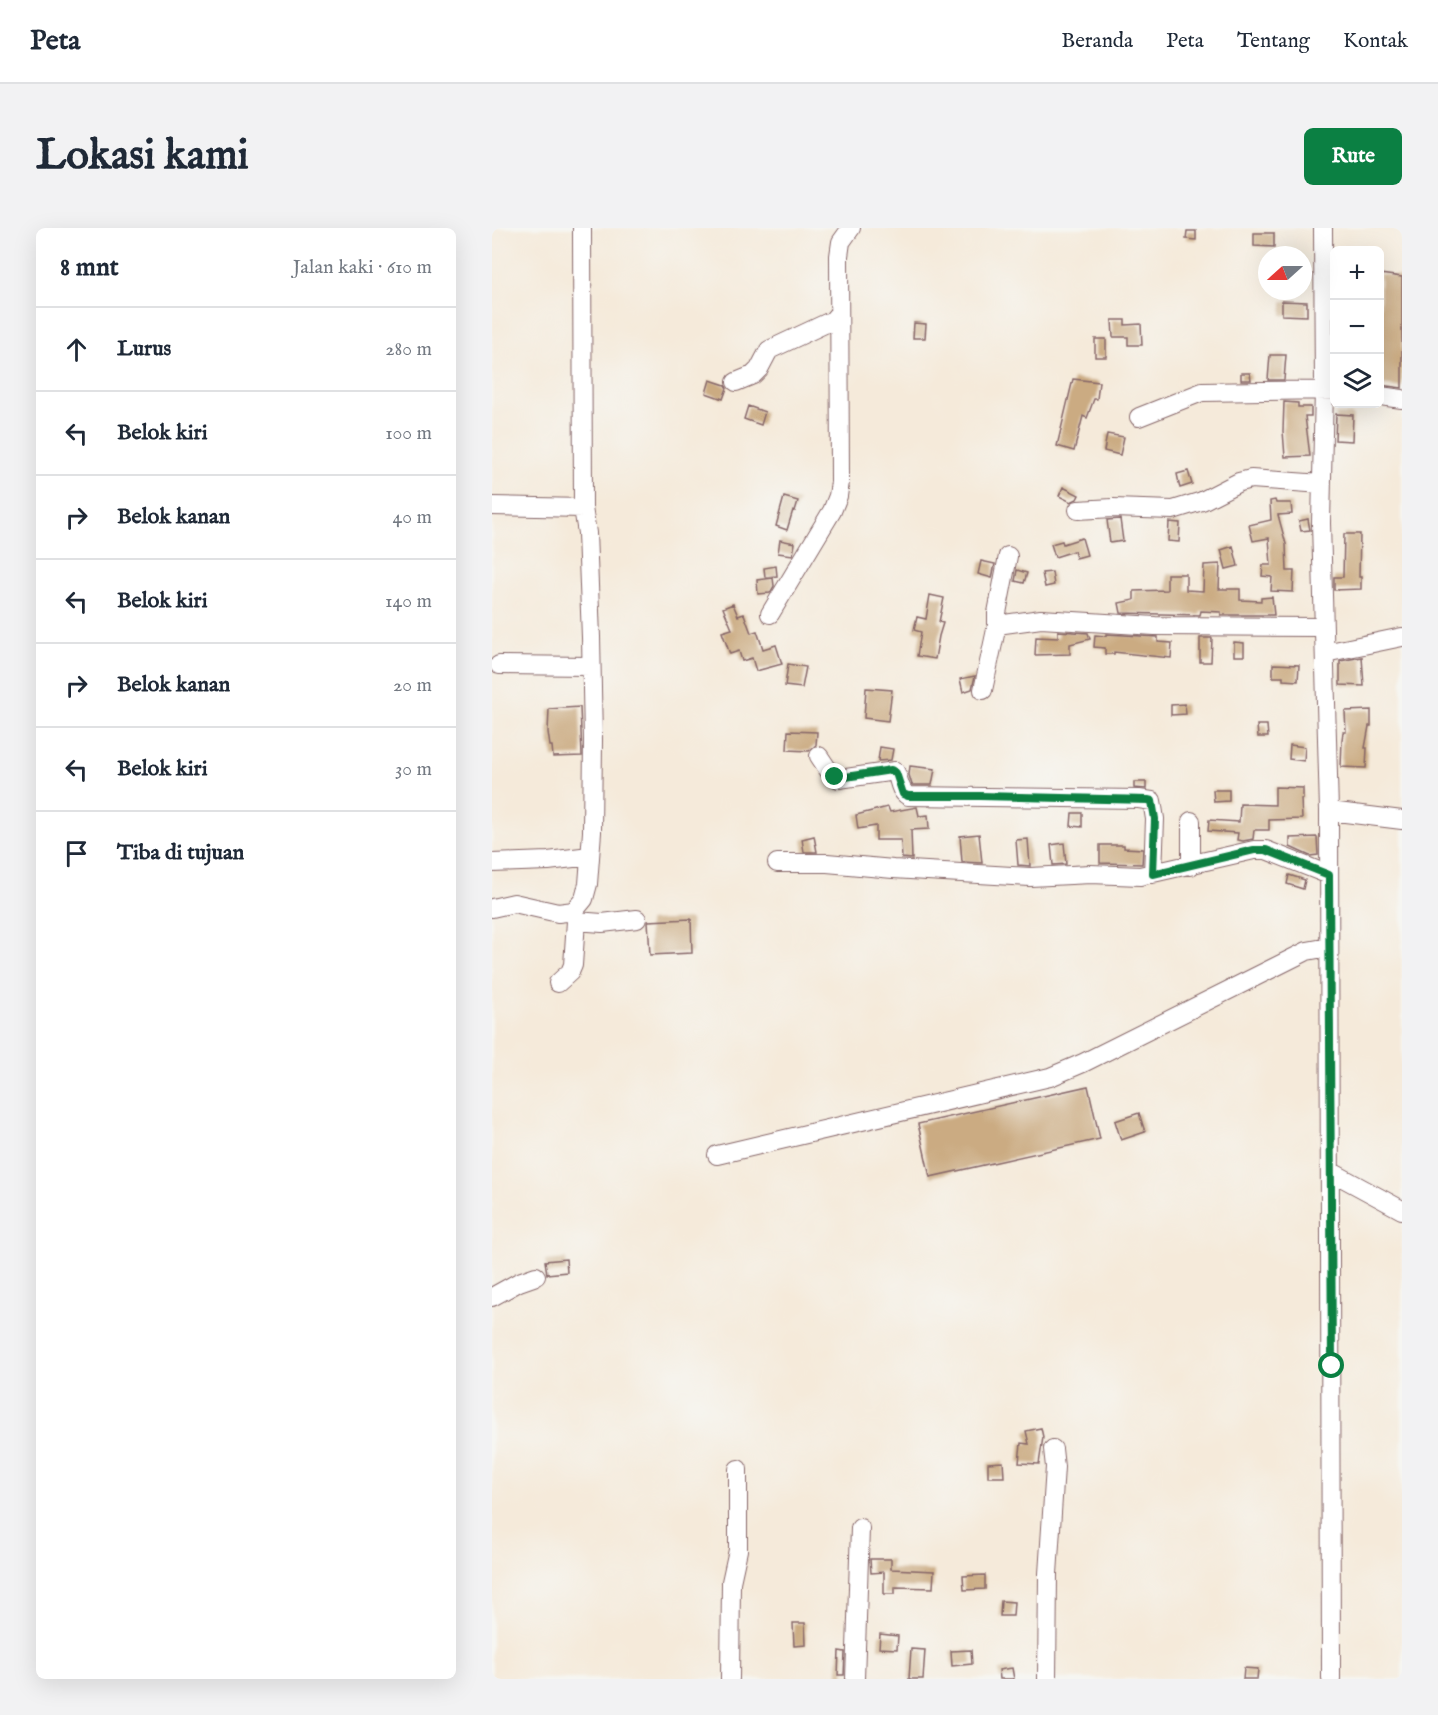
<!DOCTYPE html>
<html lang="id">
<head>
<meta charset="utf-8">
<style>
  body { margin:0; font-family:"IM FELL English",serif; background:#f2f2f3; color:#1f2937 }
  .controls { position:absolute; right:18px; top:18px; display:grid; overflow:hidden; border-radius:9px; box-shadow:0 6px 24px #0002 }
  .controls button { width:54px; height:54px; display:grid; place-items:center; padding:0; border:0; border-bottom:2px solid #e0e1e3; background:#fff; color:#1f2937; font:30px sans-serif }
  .compass { position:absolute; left:766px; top:18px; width:54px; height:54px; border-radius:50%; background:#fff; box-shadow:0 6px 24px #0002; rotate:249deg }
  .stop { position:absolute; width:18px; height:18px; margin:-14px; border:4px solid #0b8043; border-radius:50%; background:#fff }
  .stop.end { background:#0b8043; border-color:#fff; box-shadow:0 2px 6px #0008 }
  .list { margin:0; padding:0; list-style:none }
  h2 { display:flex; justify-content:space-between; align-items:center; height:78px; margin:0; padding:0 24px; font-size:26px }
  h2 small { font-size:20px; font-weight:400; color:#747a83 }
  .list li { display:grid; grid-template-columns:39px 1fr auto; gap:18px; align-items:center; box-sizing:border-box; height:84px; padding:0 24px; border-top:2px solid #e0e1e3 }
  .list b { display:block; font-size:22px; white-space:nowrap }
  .list em { font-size:20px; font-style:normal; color:#747a83 }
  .icon { flex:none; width:33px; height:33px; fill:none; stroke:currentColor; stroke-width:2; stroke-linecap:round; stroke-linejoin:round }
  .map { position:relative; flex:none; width:910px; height:1451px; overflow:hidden; border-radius:9px }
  header { display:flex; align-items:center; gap:36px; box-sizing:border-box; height:84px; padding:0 30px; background:#fff; border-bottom:2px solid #e0e1e3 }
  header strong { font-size:28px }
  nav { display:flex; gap:33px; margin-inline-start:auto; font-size:21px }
  .intro { display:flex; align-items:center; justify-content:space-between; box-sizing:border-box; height:144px; padding:0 36px }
  h1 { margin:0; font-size:42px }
  .button { padding:15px 27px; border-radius:9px; background:#0b8043; color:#fff; font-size:21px; font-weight:700 }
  main { display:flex; gap:36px; padding:0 36px }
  aside { flex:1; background:#fff; border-radius:9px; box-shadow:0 6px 24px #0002 }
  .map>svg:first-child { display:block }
</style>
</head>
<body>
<header>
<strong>Peta</strong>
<nav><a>Beranda</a><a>Peta</a><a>Tentang</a><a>Kontak</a></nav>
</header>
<div class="intro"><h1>Lokasi kami</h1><a class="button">Rute</a></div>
<main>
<aside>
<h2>8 mnt<small>Jalan kaki · 610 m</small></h2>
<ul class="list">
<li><svg class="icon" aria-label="ahead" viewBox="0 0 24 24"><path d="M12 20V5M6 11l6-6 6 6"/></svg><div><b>Lurus</b></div><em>280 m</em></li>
<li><svg class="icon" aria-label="left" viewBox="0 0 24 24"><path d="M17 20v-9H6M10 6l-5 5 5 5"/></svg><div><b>Belok kiri</b></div><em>100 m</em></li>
<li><svg class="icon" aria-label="right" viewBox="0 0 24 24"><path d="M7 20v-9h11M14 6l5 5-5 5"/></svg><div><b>Belok kanan</b></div><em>40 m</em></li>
<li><svg class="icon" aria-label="left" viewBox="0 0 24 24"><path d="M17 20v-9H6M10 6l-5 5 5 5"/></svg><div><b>Belok kiri</b></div><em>140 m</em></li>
<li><svg class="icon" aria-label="right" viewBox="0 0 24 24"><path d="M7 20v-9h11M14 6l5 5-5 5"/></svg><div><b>Belok kanan</b></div><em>20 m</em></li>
<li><svg class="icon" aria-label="left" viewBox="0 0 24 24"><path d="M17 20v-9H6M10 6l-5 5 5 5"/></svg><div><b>Belok kiri</b></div><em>30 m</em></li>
<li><svg class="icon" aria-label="arrive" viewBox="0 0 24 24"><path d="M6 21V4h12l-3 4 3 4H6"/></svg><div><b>Tiba di tujuan</b></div></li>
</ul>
</aside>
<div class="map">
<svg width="910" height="1451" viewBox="0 0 910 1451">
  <rect width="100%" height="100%" fill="#f6f6f2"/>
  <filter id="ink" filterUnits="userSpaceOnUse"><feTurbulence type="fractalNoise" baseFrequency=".0167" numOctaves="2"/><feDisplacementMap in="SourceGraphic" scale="12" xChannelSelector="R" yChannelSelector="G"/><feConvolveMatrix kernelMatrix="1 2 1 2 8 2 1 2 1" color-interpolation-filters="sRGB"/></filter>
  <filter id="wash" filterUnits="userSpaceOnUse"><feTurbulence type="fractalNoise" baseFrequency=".008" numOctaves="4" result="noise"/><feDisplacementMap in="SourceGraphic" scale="24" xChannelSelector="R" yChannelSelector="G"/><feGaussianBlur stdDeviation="1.35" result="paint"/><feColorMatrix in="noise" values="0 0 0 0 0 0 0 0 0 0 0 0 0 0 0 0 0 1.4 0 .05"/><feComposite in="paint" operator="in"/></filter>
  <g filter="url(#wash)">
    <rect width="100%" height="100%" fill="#f5eada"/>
    <g id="blocks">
      <path fill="#cbab82" d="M695,3H704V12L694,11Z
        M762,5H782V19L762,18Z
        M888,46L910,49V160L888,157Z
        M790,73L815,74V88L790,87Z
        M620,92H633V97L649,96L650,117H636V109H621Z
        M422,95L434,96L433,110H421Z
        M603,111H614V129H603Z
        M778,127H794L792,152H776Z
        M749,145H758L759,152H749Z
        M581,151L607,154L605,171H602L595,190L591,188L582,223L565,218Z
        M218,152L233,157L235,160L231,171L214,165Z
        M792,174L806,175V179H819V188H813L818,228L793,229L791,203Z
        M256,178L273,184L269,197L252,191Z
        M844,186L861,187L860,213L843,212Z
        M615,206L632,209L628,227L612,223Z
        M696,243L700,256L688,260L685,246Z
        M571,259L587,267L585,271L579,274L567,268Z
        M292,269L306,273L303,283L301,282L295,302L284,298Z
        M783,272L784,275H799L800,286L786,287L794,316L795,343H802L801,364L779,363L780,349L770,348L771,337H779L777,310L761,313L757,297L779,292L778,273Z
        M628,291L631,313L618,315L615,292Z
        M816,291L818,302L809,303L807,293Z
        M677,294L688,295L687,314L676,313Z
        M852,306H868L867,349H869V361L842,362V349H851Z
        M590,310L595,327L584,330L582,323L563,329L559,316L570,313L571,316Z
        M288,312L303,315L301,327L286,325Z
        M741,318L746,338L734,341L729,322Z
        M489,333L503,336L500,350L486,346Z
        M728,336L727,361H748V372L769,373V370L780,369L782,387H729V384L709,383L708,387L629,385L627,375L642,372V363L675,362V346H694V362L711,363L712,337Z
        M284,338L285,348L273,349L272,340Z
        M525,342L535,345L532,355L523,353Z
        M560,344L562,357L553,359L550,345Z
        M281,350L282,358L278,365L266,366L265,352Z
        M438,367L452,370L447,394L451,395L447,408L443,431L425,428L429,404L422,402L425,389L434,391Z
        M241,376L246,388L252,386L259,405L265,403L271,421L284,417L290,436L264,443L260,430L250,433L247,423L238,426L230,404L240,401L231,380Z
        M566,403L596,405L598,411L578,416V426L543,427L544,409L566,410Z
        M614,406L666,409V414L680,415L679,430L622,424V426H613V420L602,419L603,407L614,408Z
        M708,410H720L719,434H708Z
        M742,414L752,415V428H742Z
        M870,429L872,458L848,457V433Z
        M296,436L314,439L310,460L293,458Z
        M781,436L807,437L806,453L791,452V449H781Z
        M483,448L480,461L471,464L468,451Z
        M374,460L400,462L396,493L372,490Z
        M693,476L694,486L679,487V477Z
        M88,479L90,528L61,529L60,518H58L56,504L57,481Z
        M879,482V498H877L873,520H875L874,540L849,539L850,512L851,504H854L853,483Z
        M765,497H775L776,509H766Z
        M296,503L325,504L324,517L317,523L295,522Z
        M798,517L813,519L812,533L797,531Z
        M388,519L401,521L399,532L386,533Z
        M418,538L443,541L440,557H420L417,547Z
        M642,554H654V561L642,560Z
        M783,559L811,560V571H809L810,591L777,592V602H762L761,611L751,613L745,612L746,605L716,603L717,592L747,594L748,576L783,577Z
        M721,562H737V573L722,574Z
        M396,579L398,584L425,579L427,588L436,587L437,601L419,602L420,631L410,630L409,612H384V598L366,601L364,587Z
        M580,585H590V599L579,598Z
        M487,606L490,635L470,634L468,608Z
        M322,608L325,624H312L310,611Z
        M825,609L826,627L818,628L798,619V610Z
        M536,611L538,638L526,637L524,612Z
        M572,615L574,636L561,637L559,617Z
        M608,617H632V620L651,621L650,636L608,635Z
        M797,647L813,652L811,661L795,656Z
        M199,691L200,725L158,727L156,693Z
        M596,858L608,911L438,949L426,896Z
        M647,885L653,904L629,912L623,893Z
        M74,1031L75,1044L55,1046L53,1033Z
        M549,1200L551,1209L547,1236L527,1235L529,1215L537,1216L534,1203Z
        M511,1234L512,1249H496V1235Z
        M378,1331H399V1341L442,1343L441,1360L403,1359V1366H392V1344L379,1345Z
        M493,1347V1361L472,1362L471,1348Z
        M509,1373L522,1374L521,1388H508Z
        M301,1395H313L314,1417L302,1418Z
        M388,1406L406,1408L405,1421L387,1420Z
        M419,1421L433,1422L431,1451H417Z
        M479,1422L480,1436L460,1438L459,1423Z
        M347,1423L353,1424L352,1447H346Z
        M520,1440L522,1451H508L507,1442Z
        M752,1440L766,1441L765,1451H751Z"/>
    </g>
  </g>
  <g filter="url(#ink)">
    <use href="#blocks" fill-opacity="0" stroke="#866668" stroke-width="1.5"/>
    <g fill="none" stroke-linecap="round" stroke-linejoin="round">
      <g stroke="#866668" stroke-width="20">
        <path id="minor" d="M831,0L832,161L829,295L837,583L839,1451
          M244,154L261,147L267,141L277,122L341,92L346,86
          M888,168L910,171
          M647,189L710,164L841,162
          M0,278L91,280
          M586,282L621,280L681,282L710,273L747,254L759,251L830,256
          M278,386L340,283L346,268L348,254L347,28L349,14L359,0
          M505,397V385L516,328
          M833,425L910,409
          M7,437L98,438
          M491,462L505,397L549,391L663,398L832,399
          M327,528L339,546L347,551L403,543C408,551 406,562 416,568L647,571L660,573L663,591L661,646
          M837,583L910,592
          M0,635L56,633L98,628
          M285,635H335L401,641L538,649L599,646L648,648L762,622H774L837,647
          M699,638V593
          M0,680L22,675L66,685L82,683L92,671L96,656L100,604L101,512L99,409L95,305L91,280L90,0
          M84,693L110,695L145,691
          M66,755L78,744L81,737L84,693L82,683
          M225,927L558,849L591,835L815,723L837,719
          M838,943L910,982
          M0,1069L27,1054L44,1048
          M238,1451L239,1354L246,1322V1241
          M363,1451L368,1300
          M555,1451L556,1346L563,1239L561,1221"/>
      </g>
      <use href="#minor" stroke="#fff" stroke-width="18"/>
    </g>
  </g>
  <g fill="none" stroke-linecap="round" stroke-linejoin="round" filter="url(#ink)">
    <path stroke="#0b8043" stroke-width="8" d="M343,549L347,550L399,542L404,545L411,566L416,568H487L656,572L660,573L663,591L661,646L762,622H774L837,647L840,1138"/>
  </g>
</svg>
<div class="controls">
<button>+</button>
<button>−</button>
<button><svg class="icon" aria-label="layers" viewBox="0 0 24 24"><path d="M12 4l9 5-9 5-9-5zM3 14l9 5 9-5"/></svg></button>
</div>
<svg class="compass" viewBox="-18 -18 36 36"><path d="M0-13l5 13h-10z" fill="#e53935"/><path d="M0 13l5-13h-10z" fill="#747a83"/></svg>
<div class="stop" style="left:840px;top:1138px"></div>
<div class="stop end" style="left:343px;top:549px"></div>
</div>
</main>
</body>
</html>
